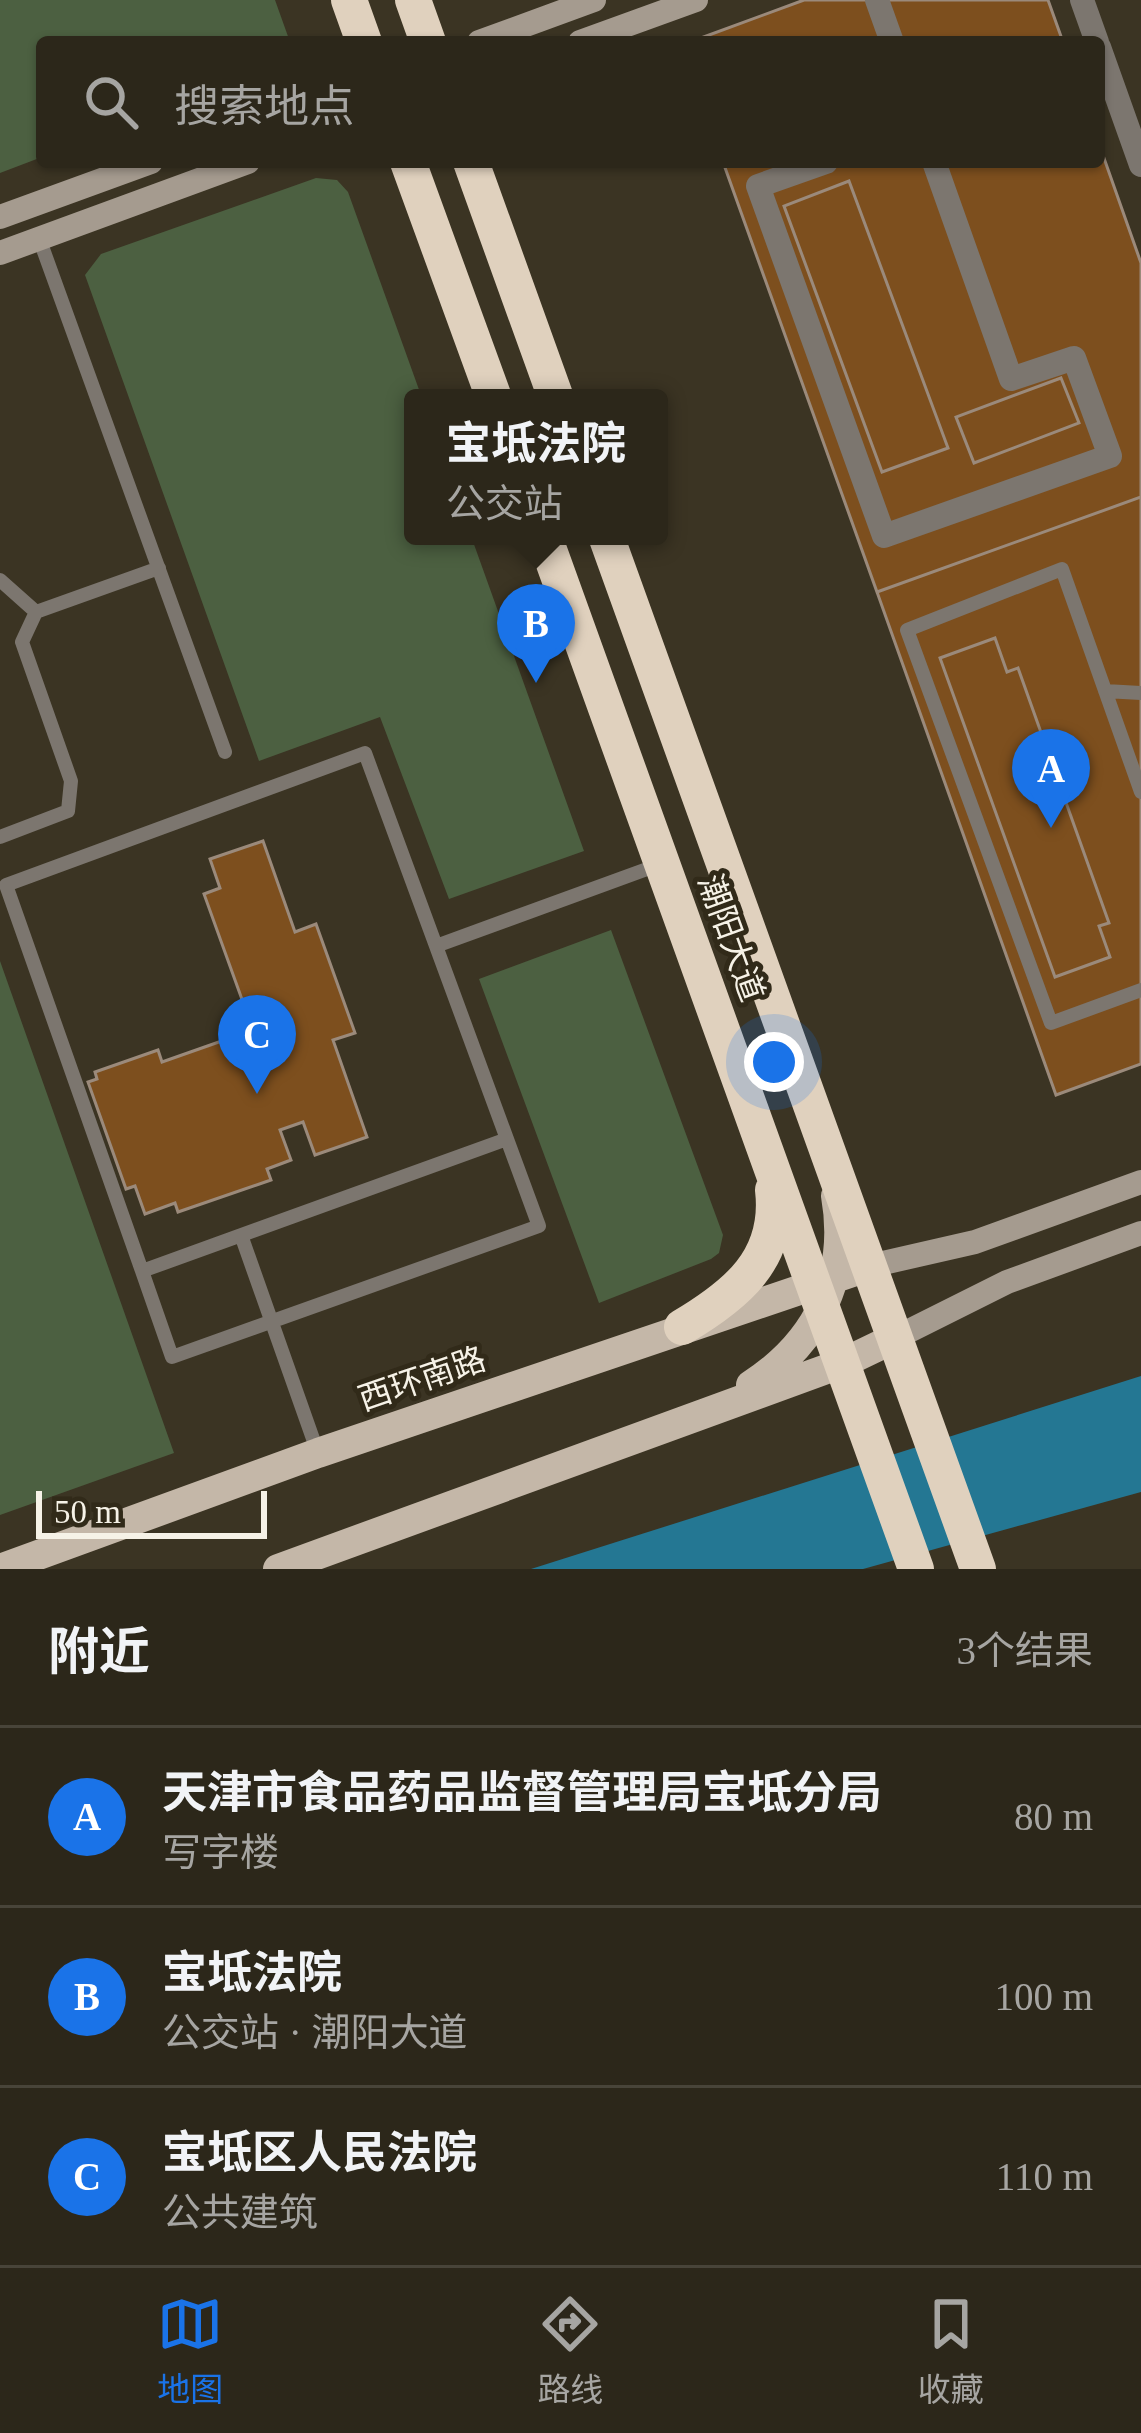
<!DOCTYPE html>
<html lang="zh">
<head>
<meta charset="utf-8">
<style>
  body { margin:0; font-family:"Times New Roman","Noto Sans SC",serif; background:#342f23; color:#f1f3f6 }
  .scale { position:absolute; left:36px; bottom:30px; width:231px; box-sizing:border-box; padding-left:12px; border:6px solid #f6f2e7; border-top:0; font-size:33px; line-height:42px; white-space:nowrap; color:#f6f2e7; -webkit-text-stroke:9px #312a19; paint-order:stroke }
  .you { position:absolute; left:774px; top:1062px; width:42px; height:42px; margin:-30px; border:9px solid #fff; border-radius:50%; background:#1a73e8; box-shadow:0 0 0 18px #1a73e833 }
  .badge { display:grid; place-items:center; width:78px; height:78px; border-radius:50%; background:#1a73e8; color:#fff; font-size:39px; font-weight:700 }
  .pin { position:absolute; translate:-50% -99px; filter:drop-shadow(0 3px 6px #0008) }
  .pin::after { content:''; position:absolute; top:63px; width:42px; height:36px; background:inherit; clip-path:polygon(0 0,100% 0,50% 100%) }
  .popup { position:absolute; left:404px; top:389px; width:264px; height:156px; box-sizing:border-box; display:grid; place-content:center; border-radius:12px; background:#2c271a; filter:drop-shadow(0 3px 9px #0005); font-size:39px; white-space:nowrap; color:#a6a5a2 }
  .popup b { font-size:45px; color:#f1f3f6 }
  .popup::after { content:''; position:absolute; left:50%; top:100%; margin-left:-24px; border:24px solid transparent; border-top-color:#2c271a }
  .list { margin:0; padding:0; list-style:none }
  h2 { display:flex; justify-content:space-between; align-items:center; height:156px; margin:0; padding:0 48px; font-size:51px }
  h2 small { font-size:39px; font-weight:400; color:#a6a5a2 }
  .list li { display:grid; grid-template-columns:78px 1fr auto; gap:36px; align-items:center; box-sizing:border-box; height:180px; padding:0 48px; border-top:3px solid #484439 }
  .list b { display:block; font-size:45px; white-space:nowrap }
  .list p { margin:0; font-size:39px; white-space:nowrap; color:#a6a5a2 }
  .list em { font-size:39px; font-style:normal; color:#a6a5a2 }
  .icon { flex:none; width:66px; height:66px; fill:none; stroke:currentColor; stroke-width:2; stroke-linecap:round; stroke-linejoin:round }
  .map { position:relative; flex:none; width:1141px; height:1569px; overflow:hidden }
  .search { position:absolute; background:#2c271a; box-shadow:0 3px 9px #0004; left:36px; right:36px; top:36px; height:132px; display:flex; align-items:center; gap:30px; box-sizing:border-box; padding:0 42px; border-radius:12px; color:#a6a5a2; font-size:45px }
  .sheet { height:696px; background:#2c271a }
  nav { display:flex; justify-content:space-around; align-items:center; box-sizing:border-box; height:168px; border-top:3px solid #484439; background:#2c271a; font-size:33px; color:#a6a5a2 }
  nav a { display:grid; justify-items:center; gap:6px }
  nav .on { color:#1a73e8 }
  .map>svg:first-child { display:block }
</style>
</head>
<body>
<div class="map">
<svg width="1141" height="1569" viewBox="0 0 1141 1569">
  <rect width="100%" height="100%" fill="#3b3423"/>
  <path fill="#4c6041" d="M0,0H275L290,42H42V157L0,173Z
    M316,178L337,180L348,192L422,398H413V536H471L584,851L449,899L380,717L259,761L85,275L101,254Z
    M611,930L723,1235L719,1253L711,1259L599,1303L479,979Z
    M0,961L174,1453L0,1515Z"/>
  <path fill="#247793" d="M1141,1376V1492L863,1569H531Z"/>
  <path fill="#7d4f1e" stroke="#9b8a7b" stroke-width="3" d="M804,0H1048L1063,42H690Z
    M1099,144L1141,263V497L877,592L723,162H1099Z
    M849,181L948,448L882,472L784,206Z
    M1061,378L1079,423L974,463L956,417Z
    M1141,497V1064L1056,1095L877,592Z
    M995,638L1007,672L1018,668L1109,923L1099,926L1110,957L1055,977L940,658Z
    M263,841L295,932L316,924L355,1033L333,1040L367,1137L315,1155L303,1122L280,1130L291,1160L267,1169L271,1180L178,1212L175,1203L145,1214L135,1186L126,1189L88,1082L97,1079L95,1072L158,1050L162,1062L253,1030L204,894L220,888L210,859Z"/>
  <g fill="none" stroke-linecap="round" stroke-linejoin="round">
    <path stroke="#7c766f" stroke-width="14" d="M39,238L225,752
      M0,580L36,612
      M1105,691L1141,693
      M1141,792L1062,569L907,630L1051,1023L1141,990
      M0,837L68,811L71,781L22,642L36,612L159,568
      M436,946L658,865
      M241,1235L318,1453
      M142,1271L172,1357L539,1226L365,753L6,885L142,1271L507,1139"/>
    <path stroke="#7c766f" stroke-width="24" d="M877,0L892,42
      M1082,0L1097,42
      M1099,47L1141,165
      M826,162L758,186L884,536L1110,456L1074,358L1011,379L934,162"/>
    <path stroke="#a59b8f" stroke-width="24" d="M479,42L594,0
      M580,42L696,0
      M0,217L151,162
      M0,253L248,162
      M870,1266L975,1242L1141,1182
      M897,1337L1007,1282L1141,1233"/>
    <path stroke="#c4b7a8" stroke-width="30" d="M751,1385C818,1342 850,1275 836,1196
      M0,1569L318,1453L870,1266
      M278,1569L843,1363L897,1337"/>
    <path stroke="#e0d1be" stroke-width="36" d="M349,0L364,42
      M413,0L428,42
      M408,162L494,398
      M471,162L556,398
      M544,536L916,1569
      M606,536L978,1569
      M682,1327C736,1295 781,1259 773,1190"/>
  </g>
  <g text-anchor="middle" dominant-baseline="central" stroke-width="10" stroke-linejoin="round" paint-order="stroke">
    <g font-size="33" fill="#f6f2e7" stroke="#312a19">
      <text transform="translate(731 938) rotate(70)">潮阳大道</text>
      <text transform="translate(422 1379) rotate(-19)">西环南路</text>
    </g>
  </g>
</svg>
<div class="scale">50 m</div>
<div class="you"></div>
<div class="pin badge" style="left:1051px;top:828px">A</div>
<div class="pin badge" style="left:536px;top:683px">B</div>
<div class="popup"><b>宝坻法院</b>公交站</div>
<div class="pin badge" style="left:257px;top:1094px">C</div>
<div class="search"><svg class="icon" aria-label="search" viewBox="0 0 24 24"><circle cx="10" cy="10" r="6"/><path d="M15 15l6 6"/></svg>搜索地点</div>
</div>
<section class="sheet">
<h2>附近<small>3个结果</small></h2>
<ul class="list">
<li><span class="badge">A</span><div><b>天津市食品药品监督管理局宝坻分局</b><p>写字楼</p></div><em>80 m</em></li>
<li><span class="badge">B</span><div><b>宝坻法院</b><p>公交站 · 潮阳大道</p></div><em>100 m</em></li>
<li><span class="badge">C</span><div><b>宝坻区人民法院</b><p>公共建筑</p></div><em>110 m</em></li>
</ul>
</section>
<nav>
<a class="on"><svg class="icon" aria-label="map" viewBox="0 0 24 24"><path d="M3 6l6-2 6 2 6-2v14l-6 2-6-2-6 2zM9 4v14M15 6v14"/></svg>地图</a>
<a><svg class="icon" aria-label="directions" viewBox="0 0 24 24"><path d="M12 3l9 9-9 9-9-9zM9 14v-3h6M13 9l2 2-2 2"/></svg>路线</a>
<a><svg class="icon" aria-label="saved" viewBox="0 0 24 24"><path d="M7 4h10v16l-5-4-5 4z"/></svg>收藏</a>
</nav>
</body>
</html>
